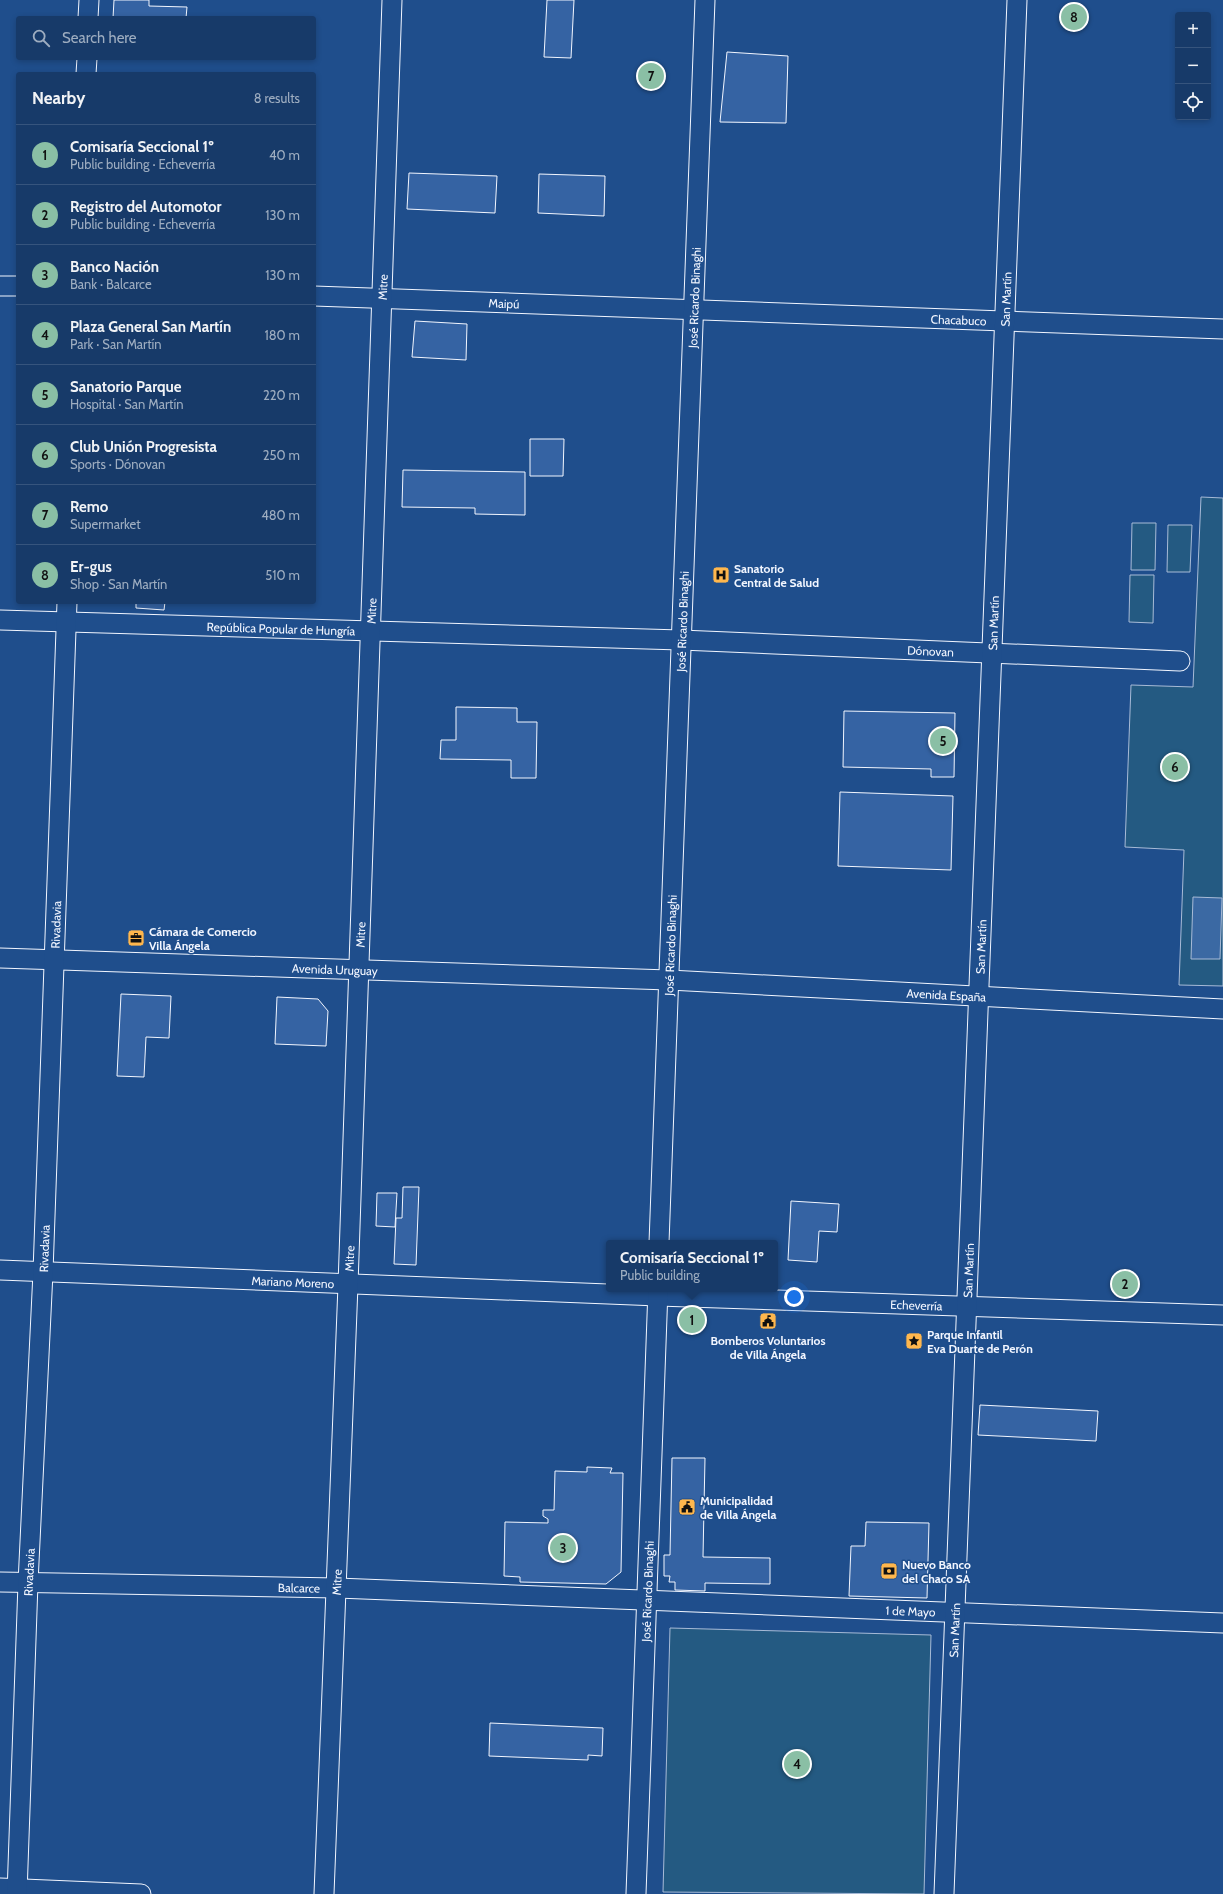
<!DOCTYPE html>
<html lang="en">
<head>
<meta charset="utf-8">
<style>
  body { margin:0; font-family:Cabin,sans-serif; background:#20416f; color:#f1f3f6 }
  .controls { position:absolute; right:12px; top:12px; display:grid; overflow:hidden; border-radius:4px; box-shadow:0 2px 6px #0003 }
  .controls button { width:36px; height:36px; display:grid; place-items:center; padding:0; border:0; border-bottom:1px solid #36547d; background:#173a69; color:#f1f3f6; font:20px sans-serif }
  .you { position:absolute; left:794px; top:1297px; width:14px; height:14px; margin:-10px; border:3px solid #fff; border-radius:50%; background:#1a73e8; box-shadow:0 0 0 6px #1a73e833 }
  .badge { display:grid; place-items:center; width:26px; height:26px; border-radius:50%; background:#8abfa5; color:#111; font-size:13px; font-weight:700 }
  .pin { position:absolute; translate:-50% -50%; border:2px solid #fff; box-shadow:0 1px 4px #0006 }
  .popup { position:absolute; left:606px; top:1240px; width:172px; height:52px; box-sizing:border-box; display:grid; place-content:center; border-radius:4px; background:#173a69; filter:drop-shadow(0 1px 3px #0005); font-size:13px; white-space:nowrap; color:#9eadc0 }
  .popup b { font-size:15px; color:#f1f3f6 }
  .popup::after { content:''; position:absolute; left:50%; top:100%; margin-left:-8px; border:8px solid transparent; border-top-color:#173a69 }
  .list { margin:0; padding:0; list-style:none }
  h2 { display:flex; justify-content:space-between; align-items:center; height:52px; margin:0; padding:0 16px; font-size:17px }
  h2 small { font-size:13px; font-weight:400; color:#9eadc0 }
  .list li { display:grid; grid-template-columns:26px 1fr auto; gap:12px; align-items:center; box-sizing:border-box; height:60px; padding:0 16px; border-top:1px solid #36547d }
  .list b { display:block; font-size:15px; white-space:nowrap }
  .list p { margin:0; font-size:13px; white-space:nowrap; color:#9eadc0 }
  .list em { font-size:13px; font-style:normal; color:#9eadc0 }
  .icon { flex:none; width:22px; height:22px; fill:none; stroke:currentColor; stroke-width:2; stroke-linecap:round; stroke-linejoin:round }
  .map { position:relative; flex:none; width:1223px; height:1894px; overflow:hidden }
  .search { position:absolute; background:#173a69; box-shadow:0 2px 6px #0003; left:16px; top:16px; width:300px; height:44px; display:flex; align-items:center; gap:10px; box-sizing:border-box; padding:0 14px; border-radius:4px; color:#9eadc0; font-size:15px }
  .panel { position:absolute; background:#173a69; box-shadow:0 2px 6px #0003; left:16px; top:72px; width:300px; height:532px; border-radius:4px }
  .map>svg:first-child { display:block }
</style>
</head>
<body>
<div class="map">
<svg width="1223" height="1894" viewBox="0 0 1223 1894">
  <rect width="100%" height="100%" fill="#1f4e8c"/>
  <path fill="#245a82" stroke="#a8bbd7" d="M1201,497L1223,498V986L1179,985L1184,850L1125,847L1131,685L1193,687Z
    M1132,523H1156L1155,570H1131Z
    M1168,525H1192L1190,572H1167Z
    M1130,575H1154L1153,623L1129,622Z
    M670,1628L931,1635L924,1894L663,1892Z"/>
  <path fill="#3b69a3" stroke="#a8bbd7" d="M1193,897L1222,898L1220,959H1191Z"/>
  <path fill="#3563a3" stroke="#f2f6ff" d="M114,0H149V6L187,7L186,18H113Z
    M547,0H574L571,58L544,57Z
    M727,52L788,56L786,123L720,122Z
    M409,173L497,176L495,213L407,209Z
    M539,174L605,176L604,216L538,213Z
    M415,321L467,324L466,360L412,357Z
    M530,439H564L563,476H530Z
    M403,470L525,472V515L475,514V508L402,507Z
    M136,602H165L164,610L136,608Z
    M456,707L517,708V722H537L536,778H511V760L440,759L441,740H456Z
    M844,711L955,713L954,777H931V769L843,767Z
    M840,792L953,796L951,870L838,866Z
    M121,994L171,996L169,1038L146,1037L144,1077L117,1076Z
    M277,997L318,999L328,1011L326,1046L275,1044Z
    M403,1187H419L416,1265L394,1264L396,1218H402Z
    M377,1193H397L395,1227L376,1226Z
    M791,1201L839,1204L837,1232L819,1231L817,1262L788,1260Z
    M980,1405L1098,1411L1096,1441L978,1435Z
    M672,1458H705L703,1557L770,1558V1584L705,1583V1591L675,1590V1582H669L670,1576H664V1555H670Z
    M587,1467L612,1468L610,1473H623L621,1572L606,1584L520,1582V1577L504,1576L505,1522L548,1523V1519L543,1516V1510H554L555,1471L587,1472Z
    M866,1522L929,1523L927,1598L849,1596L851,1546H865Z
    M490,1723L603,1728L602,1756L588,1755V1760L489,1756Z"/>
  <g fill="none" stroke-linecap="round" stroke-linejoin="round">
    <g stroke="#f2f6ff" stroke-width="21">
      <g id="minor">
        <path d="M88,18L89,0"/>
        <path d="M86,74L87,58"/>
        <path d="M0,286H18"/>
        <path id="s1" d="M314,296L1223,329"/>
        <path id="s2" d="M0,620L681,640L1180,661"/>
        <path id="s3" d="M0,958L669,980L1223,1009"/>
        <path id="s4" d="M659,1243L705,0"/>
        <path id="s5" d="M0,1270L658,1296L1223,1315"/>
        <path id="s6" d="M0,1582L337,1588L1223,1623"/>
        <path d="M0,1888L141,1894"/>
        <path id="s7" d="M17,1894L28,1583L43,1272L67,602"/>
        <path id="s8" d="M324,1894L348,1285L392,0"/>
        <path id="s9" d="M636,1894L658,1289"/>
        <path id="s10" d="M944,1894L1017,0"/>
      </g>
    </g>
    <use href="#minor" stroke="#1f4e8c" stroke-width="19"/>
  </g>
  <defs>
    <g id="hospital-square" transform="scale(0.9)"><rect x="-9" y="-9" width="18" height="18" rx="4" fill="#ffb74d" stroke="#1f4e8c"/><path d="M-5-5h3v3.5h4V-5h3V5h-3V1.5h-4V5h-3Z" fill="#111"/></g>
    <g id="office-square" transform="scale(0.9)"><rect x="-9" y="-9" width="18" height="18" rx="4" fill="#ffb74d" stroke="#1f4e8c"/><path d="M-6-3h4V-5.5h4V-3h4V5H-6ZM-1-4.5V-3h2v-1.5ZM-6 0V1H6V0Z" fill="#111"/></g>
    <g id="civic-square" transform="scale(0.9)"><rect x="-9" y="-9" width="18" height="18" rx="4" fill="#ffb74d" stroke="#1f4e8c"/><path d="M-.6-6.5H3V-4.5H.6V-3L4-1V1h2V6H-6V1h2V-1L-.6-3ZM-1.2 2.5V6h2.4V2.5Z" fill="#111"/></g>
    <g id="sight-square" transform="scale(0.9)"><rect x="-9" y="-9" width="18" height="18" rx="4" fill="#ffb74d" stroke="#1f4e8c"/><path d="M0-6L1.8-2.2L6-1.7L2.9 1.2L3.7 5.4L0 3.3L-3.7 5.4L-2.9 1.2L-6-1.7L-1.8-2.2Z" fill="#111"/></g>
    <g id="bank-square" transform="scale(0.9)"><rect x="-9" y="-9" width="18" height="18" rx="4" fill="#ffb74d" stroke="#1f4e8c"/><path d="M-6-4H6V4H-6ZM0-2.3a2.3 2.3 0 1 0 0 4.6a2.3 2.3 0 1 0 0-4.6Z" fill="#111"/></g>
  </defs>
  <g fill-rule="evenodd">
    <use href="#hospital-square" x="721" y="575"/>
    <use href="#office-square" x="136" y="938"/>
    <use href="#civic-square" x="768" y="1321"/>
    <use href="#sight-square" x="914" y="1341"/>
    <use href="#civic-square" x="687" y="1507"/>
    <use href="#bank-square" x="889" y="1571"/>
  </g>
  <g text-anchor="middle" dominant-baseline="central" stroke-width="3" stroke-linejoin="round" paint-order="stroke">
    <g font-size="12" fill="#f2f6ff" stroke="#1f4e8c">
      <text stroke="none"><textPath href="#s8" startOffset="1608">Mitre</textPath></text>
      <text stroke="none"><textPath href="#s4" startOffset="946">José Ricardo Binaghi</textPath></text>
      <text stroke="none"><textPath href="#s10" startOffset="1596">San Martín</textPath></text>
      <text stroke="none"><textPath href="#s1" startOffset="190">Maipú</textPath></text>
      <text stroke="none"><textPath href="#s1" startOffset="645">Chacabuco</textPath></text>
      <text stroke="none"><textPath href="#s8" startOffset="1284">Mitre</textPath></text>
      <text stroke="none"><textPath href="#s4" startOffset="622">José Ricardo Binaghi</textPath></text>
      <text stroke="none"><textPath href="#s10" startOffset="1272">San Martín</textPath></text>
      <text stroke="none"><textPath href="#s2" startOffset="281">República Popular de Hungría</textPath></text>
      <text stroke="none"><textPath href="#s2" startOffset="931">Dónovan</textPath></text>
      <text stroke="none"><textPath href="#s7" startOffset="970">Rivadavia</textPath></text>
      <text stroke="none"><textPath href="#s8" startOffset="960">Mitre</textPath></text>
      <text stroke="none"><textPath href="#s4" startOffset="298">José Ricardo Binaghi</textPath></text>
      <text stroke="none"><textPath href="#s10" startOffset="948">San Martín</textPath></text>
      <text stroke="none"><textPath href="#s3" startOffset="335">Avenida Uruguay</textPath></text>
      <text stroke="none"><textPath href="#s3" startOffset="947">Avenida España</textPath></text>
      <text stroke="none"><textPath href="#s7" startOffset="646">Rivadavia</textPath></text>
      <text stroke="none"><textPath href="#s8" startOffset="636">Mitre</textPath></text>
      <text stroke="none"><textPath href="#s10" startOffset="624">San Martín</textPath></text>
      <text stroke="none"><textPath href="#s5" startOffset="293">Mariano Moreno</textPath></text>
      <text stroke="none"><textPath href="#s5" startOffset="917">Echeverría</textPath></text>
      <text stroke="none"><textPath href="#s7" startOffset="322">Rivadavia</textPath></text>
      <text stroke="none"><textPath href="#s8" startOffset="312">Mitre</textPath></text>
      <text stroke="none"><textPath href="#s6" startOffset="299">Balcarce</textPath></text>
      <text stroke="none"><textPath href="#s9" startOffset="303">José Ricardo Binaghi</textPath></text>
      <text stroke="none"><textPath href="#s6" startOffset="911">1 de Mayo</textPath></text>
      <text stroke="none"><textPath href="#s10" startOffset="264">San Martín</textPath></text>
    </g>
    <g font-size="12" font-weight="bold" fill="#f2f6ff" stroke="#1f4e8c" text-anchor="start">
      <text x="734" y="568">Sanatorio<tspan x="734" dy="14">Central de Salud</tspan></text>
      <text x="149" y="931">Cámara de Comercio<tspan x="149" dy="14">Villa Ángela</tspan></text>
      <text x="927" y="1334">Parque Infantil<tspan x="927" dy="14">Eva Duarte de Perón</tspan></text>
      <text x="768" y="1340" text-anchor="middle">Bomberos Voluntarios<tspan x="768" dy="14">de Villa Ángela</tspan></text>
      <text x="700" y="1500">Municipalidad<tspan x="700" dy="14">de Villa Ángela</tspan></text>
      <text x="902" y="1564">Nuevo Banco<tspan x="902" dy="14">del Chaco SA</tspan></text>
    </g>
  </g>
</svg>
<div class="controls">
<button>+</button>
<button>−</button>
<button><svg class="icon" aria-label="locate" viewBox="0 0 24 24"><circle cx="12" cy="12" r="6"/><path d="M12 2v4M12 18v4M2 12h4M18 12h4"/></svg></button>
</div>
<div class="you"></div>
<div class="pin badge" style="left:692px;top:1320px">1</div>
<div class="popup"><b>Comisaría Seccional 1º</b>Public building</div>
<div class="pin badge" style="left:1125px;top:1284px">2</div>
<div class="pin badge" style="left:563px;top:1548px">3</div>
<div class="pin badge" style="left:797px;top:1764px">4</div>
<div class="pin badge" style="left:943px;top:741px">5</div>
<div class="pin badge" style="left:1175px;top:767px">6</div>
<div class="pin badge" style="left:651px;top:76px">7</div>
<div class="pin badge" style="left:1074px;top:17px">8</div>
<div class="search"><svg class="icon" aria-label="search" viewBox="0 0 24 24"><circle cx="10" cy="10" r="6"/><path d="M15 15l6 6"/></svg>Search here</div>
<section class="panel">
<h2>Nearby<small>8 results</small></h2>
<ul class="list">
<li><span class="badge">1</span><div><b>Comisaría Seccional 1º</b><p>Public building · Echeverría</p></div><em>40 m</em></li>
<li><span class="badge">2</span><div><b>Registro del Automotor</b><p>Public building · Echeverría</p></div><em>130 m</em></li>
<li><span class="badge">3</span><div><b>Banco Nación</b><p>Bank · Balcarce</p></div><em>130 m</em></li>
<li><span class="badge">4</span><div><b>Plaza General San Martín</b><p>Park · San Martín</p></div><em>180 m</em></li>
<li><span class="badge">5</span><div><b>Sanatorio Parque</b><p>Hospital · San Martín</p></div><em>220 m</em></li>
<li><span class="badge">6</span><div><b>Club Unión Progresista</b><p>Sports · Dónovan</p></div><em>250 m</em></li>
<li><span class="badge">7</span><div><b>Remo</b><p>Supermarket</p></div><em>480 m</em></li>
<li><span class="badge">8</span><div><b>Er-gus</b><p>Shop · San Martín</p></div><em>510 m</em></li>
</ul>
</section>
</div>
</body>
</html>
